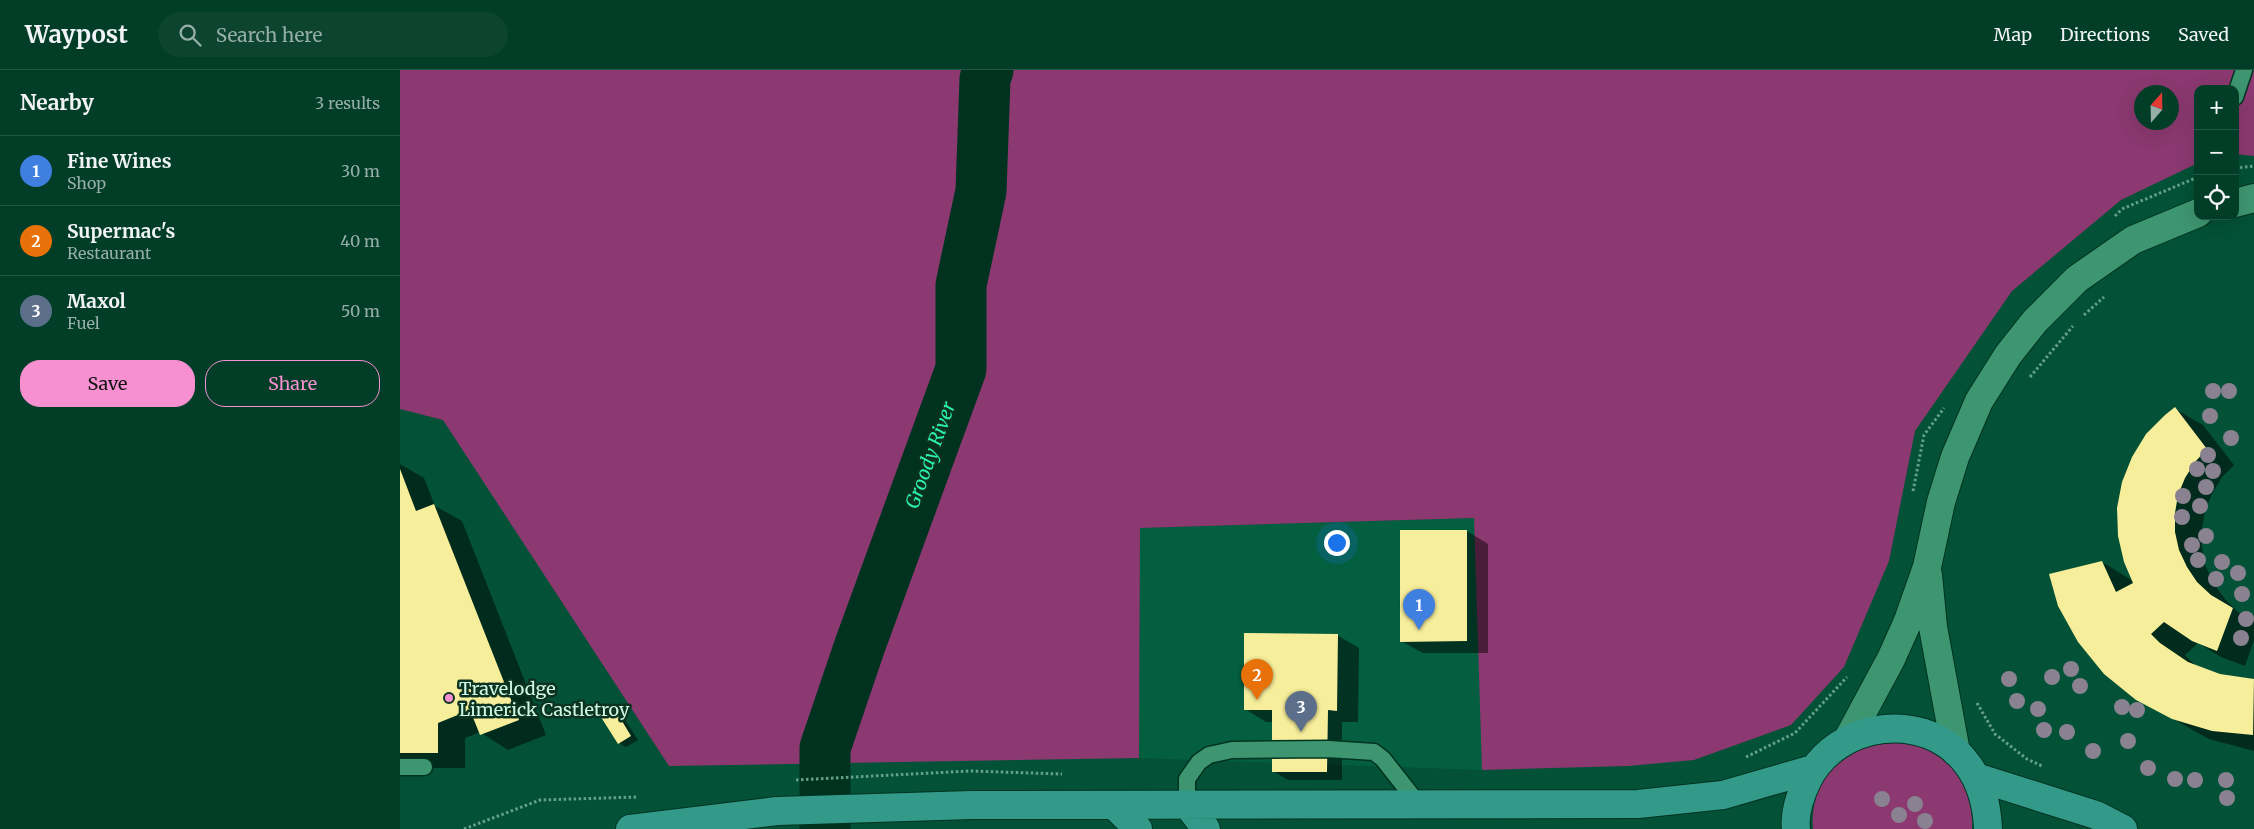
<!DOCTYPE html>
<html lang="en">
<head>
<meta charset="utf-8">
<style>
  body { margin:0; font-family:Merriweather,serif; background:#0c4430; color:#f1f3f6 }
  .controls { position:absolute; right:15px; top:15px; display:grid; overflow:hidden; border-radius:10px; box-shadow:0 5px 20px #0002 }
  .controls button { width:45px; height:45px; display:grid; place-items:center; padding:0; border:0; border-bottom:1px solid #235645; background:#023d28; color:#f1f3f6; font:25px sans-serif }
  .compass { position:absolute; left:1734px; top:15px; width:45px; height:45px; border-radius:50%; background:#023d28; box-shadow:0 5px 20px #0002; rotate:20deg }
  .you { position:absolute; left:936px; top:472px; width:18px; height:18px; margin:-12px; border:4px solid #fff; border-radius:50%; background:#1a73e8; box-shadow:0 0 0 8px #1a73e833 }
  .badge { display:grid; place-items:center; width:32px; height:32px; border-radius:50%; background:#f690d0; color:#fff; font-size:16px; font-weight:700 }
  .pin { position:absolute; translate:-50% -41px; filter:drop-shadow(0 1px 2px #0008) }
  .pin::after { content:''; position:absolute; top:26px; width:18px; height:15px; background:inherit; clip-path:polygon(0 0,100% 0,50% 100%) }
  .list { margin:0; padding:0; list-style:none }
  h2 { display:flex; justify-content:space-between; align-items:center; height:65px; margin:0; padding:0 20px; font-size:21px }
  h2 small { font-size:16px; font-weight:400; color:#96aea8 }
  .list li { display:grid; grid-template-columns:32px 1fr auto; gap:15px; align-items:center; box-sizing:border-box; height:70px; padding:0 20px; border-top:1px solid #235645 }
  .list b { display:block; font-size:19px; white-space:nowrap }
  .list p { margin:0; font-size:16px; white-space:nowrap; color:#96aea8 }
  .list em { font-size:16px; font-style:normal; color:#96aea8 }
  .actions { display:flex; gap:10px; padding:15px 20px }
  .actions a { flex:1; padding:11px 0; border:1px solid #f690d0; border-radius:20px; text-align:center; font-size:18px; color:#f690d0 }
  .actions .main { background:#f690d0; color:#111 }
  .icon { flex:none; width:28px; height:28px; fill:none; stroke:currentColor; stroke-width:2; stroke-linecap:round; stroke-linejoin:round }
  .map { position:relative; flex:none; width:1854px; height:759px; overflow:hidden }
  header { display:flex; align-items:center; gap:30px; box-sizing:border-box; height:70px; padding:0 25px; background:#023d28; border-bottom:1px solid #235645 }
  header strong { font-size:24px }
  nav { display:flex; gap:28px; margin-inline-start:auto; font-size:18px }
  .search { width:350px; height:45px; background:#0c4430; display:flex; align-items:center; gap:12px; box-sizing:border-box; padding:0 18px; border-radius:28px; color:#96aea8; font-size:19px }
  main { display:flex }
  aside { flex:1; background:#023d28 }
  .map>svg:first-child { display:block }
</style>
</head>
<body>
<header>
<strong>Waypost</strong>
<div class="search"><svg class="icon" aria-label="search" viewBox="0 0 24 24"><circle cx="10" cy="10" r="6"/><path d="M15 15l6 6"/></svg>Search here</div>
<nav><a>Map</a><a>Directions</a><a>Saved</a></nav>
</header>
<main>
<aside>
<h2>Nearby<small>3 results</small></h2>
<ul class="list">
<li><span class="badge" style="background:#3f7fe0">1</span><div><b>Fine Wines</b><p>Shop</p></div><em>30 m</em></li>
<li><span class="badge" style="background:#e8710a">2</span><div><b>Supermac's</b><p>Restaurant</p></div><em>40 m</em></li>
<li><span class="badge" style="background:#5c6f8a">3</span><div><b>Maxol</b><p>Fuel</p></div><em>50 m</em></li>
</ul>
<div class="actions"><a class="main">Save</a><a>Share</a></div>
</aside>
<div class="map">
<svg width="1854" height="759" viewBox="0 0 1854 759">
  <rect width="100%" height="100%" fill="#035136"/>
  <path fill="#045e40" d="M1075,448L1082,700L739,688L740,458Z"/>
  <path fill="#8b3970" fill-rule="evenodd" d="M0,0H1854V86L1835,84V19H1798V93L1721,130L1612,221L1515,361L1489,491L1444,597L1391,655L1294,690L1228,696L1082,700L1074,448L740,458L739,688L269,696L43,350L0,339ZM1742,22H1772V52H1742Z
    M1480,671C1488,672 1498,670 1507,672C1548,679 1575,718 1572,759H1413C1410,728 1425,696 1454,680C1461,676 1471,674 1480,671Z"/>
  <path fill="#0007" d="M1775,339L1803,355L1834,395L1822,407L1812,424L1805,441L1802,459V478L1806,497L1814,514L1825,529L1838,542L1854,551V570L1845,596L1821,587L1798,573L1785,585L1795,595L1820,605L1854,611V681L1809,669L1737,629L1702,492L1733,511Z
    M0,394L24,408L35,436L62,451L146,665L108,680L80,662L65,668V698H20L0,687Z
    M1067,461L1088,474V583H1023L1001,571Z
    M937,565L959,578L958,652H942V710H888L873,701V652H866L845,639Z
    M213,637L220,642L238,670L226,677L219,673Z"/>
  <g fill="none" stroke-linecap="round" stroke-linejoin="round">
    <path stroke="#013220" stroke-width="51" d="M425,759V678L460,575L561,299V215L581,121L585,9L588,0"/>
  </g>
  <path fill="#f7ee9b" d="M1775,337L1807,379L1795,392L1785,408L1778,425L1775,443V462L1779,480L1787,497L1797,512L1811,525L1833,538L1817,581L1792,571L1764,552L1751,564L1760,573L1788,592L1820,604L1854,609L1853,665L1812,661L1772,649L1736,630L1704,604L1678,572L1658,536L1649,504L1702,491L1716,522L1733,513L1724,492L1718,466L1717,438L1722,412L1732,387L1746,364L1765,345Z
    M0,399L16,441L34,434L119,650L80,665L70,640L38,653V683H0Z
    M1000,460H1067V571L1000,572Z
    M844,563L938,564L937,641L928,640L927,702H872V640H844Z
    M213,636L231,666L218,674L199,644Z"/>
  <g fill="none" stroke-linecap="round" stroke-linejoin="round">
    <g stroke="#003421" stroke-width="19">
      <path id="service" d="M1835,27L1844,0
        M0,697H24
        M787,734V709L799,692L809,685L832,680L928,679L974,682L983,689L1020,736"/>
    </g>
    <g stroke="#003421" stroke-width="30">
      <path id="tertiary" d="M1835,133L1854,128
        M1528,505L1533,557L1556,682
        M1449,667L1491,589L1508,551L1527,497L1541,432L1555,387L1579,331L1608,285L1635,251L1677,209L1733,170L1798,143"/>
    </g>
    <g stroke="#003421" stroke-width="30">
      <path id="secondary" d="M1576,707L1696,745L1723,759
        M787,734L806,759
        M714,735L738,759
        M230,759L377,741L572,735L1238,734L1323,725L1413,699
        M1396,759C1394,743 1400,726 1407,711C1436,651 1527,638 1568,695C1582,714 1587,735 1588,759"/>
    </g>
    <path stroke="#65a189" stroke-width="3" stroke-dasharray="2.5 2.5" stroke-linecap="butt" d="M1835,98L1854,96
      M1715,146L1722,139L1798,107
      M1684,245L1704,227
      M1630,307L1673,256
      M1513,421L1524,365L1544,338
      M1577,633L1595,664L1627,689L1642,696
      M1346,687L1395,663L1447,607
      M396,710L570,701L662,704
      M64,759L140,730L238,727"/>
    <use href="#service" stroke="#3e9670" stroke-width="16"/>
    <use href="#tertiary" stroke="#3e9670" stroke-width="28"/>
    <use href="#secondary" stroke="#339a8a" stroke-width="28"/>
  </g>
  <g fill="#8a8290">
    <circle cx="1813" cy="321" r="8"/>
    <circle cx="1829" cy="321" r="8"/>
    <circle cx="1810" cy="346" r="8"/>
    <circle cx="1831" cy="368" r="8"/>
    <circle cx="1808" cy="385" r="8"/>
    <circle cx="1797" cy="399" r="8"/>
    <circle cx="1813" cy="401" r="8"/>
    <circle cx="1806" cy="417" r="8"/>
    <circle cx="1783" cy="426" r="8"/>
    <circle cx="1800" cy="436" r="8"/>
    <circle cx="1782" cy="447" r="8"/>
    <circle cx="1806" cy="466" r="8"/>
    <circle cx="1792" cy="475" r="8"/>
    <circle cx="1798" cy="490" r="8"/>
    <circle cx="1822" cy="492" r="8"/>
    <circle cx="1838" cy="503" r="8"/>
    <circle cx="1816" cy="509" r="8"/>
    <circle cx="1842" cy="524" r="8"/>
    <circle cx="1846" cy="549" r="8"/>
    <circle cx="1841" cy="568" r="8"/>
    <circle cx="1671" cy="599" r="8"/>
    <circle cx="1652" cy="607" r="8"/>
    <circle cx="1609" cy="609" r="8"/>
    <circle cx="1680" cy="616" r="8"/>
    <circle cx="1617" cy="631" r="8"/>
    <circle cx="1722" cy="637" r="8"/>
    <circle cx="1638" cy="639" r="8"/>
    <circle cx="1737" cy="640" r="8"/>
    <circle cx="1644" cy="660" r="8"/>
    <circle cx="1667" cy="662" r="8"/>
    <circle cx="1728" cy="671" r="8"/>
    <circle cx="1693" cy="681" r="8"/>
    <circle cx="1748" cy="698" r="8"/>
    <circle cx="1775" cy="709" r="8"/>
    <circle cx="1795" cy="710" r="8"/>
    <circle cx="1826" cy="710" r="8"/>
    <circle cx="1827" cy="728" r="8"/>
    <circle cx="1482" cy="729" r="8"/>
    <circle cx="1515" cy="734" r="8"/>
    <circle cx="1499" cy="745" r="8"/>
    <circle cx="1525" cy="751" r="8"/>
  </g>
  <circle fill="#f690d0" stroke="#0c3222" stroke-width="2" cx="49" cy="628" r="5"/>
  <g text-anchor="middle" dominant-baseline="central" stroke-width="5" stroke-linejoin="round" paint-order="stroke">
    <g font-size="18" fill="#d0f9e3" stroke="#0c3222" text-anchor="start">
      <text x="59" y="618">Travelodge<tspan x="59" dy="21">Limerick Castletroy</tspan></text>
    </g>
    <g font-size="19" font-style="italic" fill="#2bf5ad" stroke="#0c3222">
      <text transform="translate(530 385) rotate(-70)">Groody River</text>
    </g>
  </g>
</svg>
<div class="controls">
<button>+</button>
<button>−</button>
<button><svg class="icon" aria-label="locate" viewBox="0 0 24 24"><circle cx="12" cy="12" r="6"/><path d="M12 2v4M12 18v4M2 12h4M18 12h4"/></svg></button>
</div>
<svg class="compass" viewBox="-18 -18 36 36"><path d="M0-13l5 13h-10z" fill="#e53935"/><path d="M0 13l5-13h-10z" fill="#96aea8"/></svg>
<div class="you"></div>
<div class="pin badge" style="left:1019px;top:560px;background:#3f7fe0">1</div>
<div class="pin badge" style="left:857px;top:630px;background:#e8710a">2</div>
<div class="pin badge" style="left:901px;top:662px;background:#5c6f8a">3</div>
</div>
</main>
</body>
</html>
